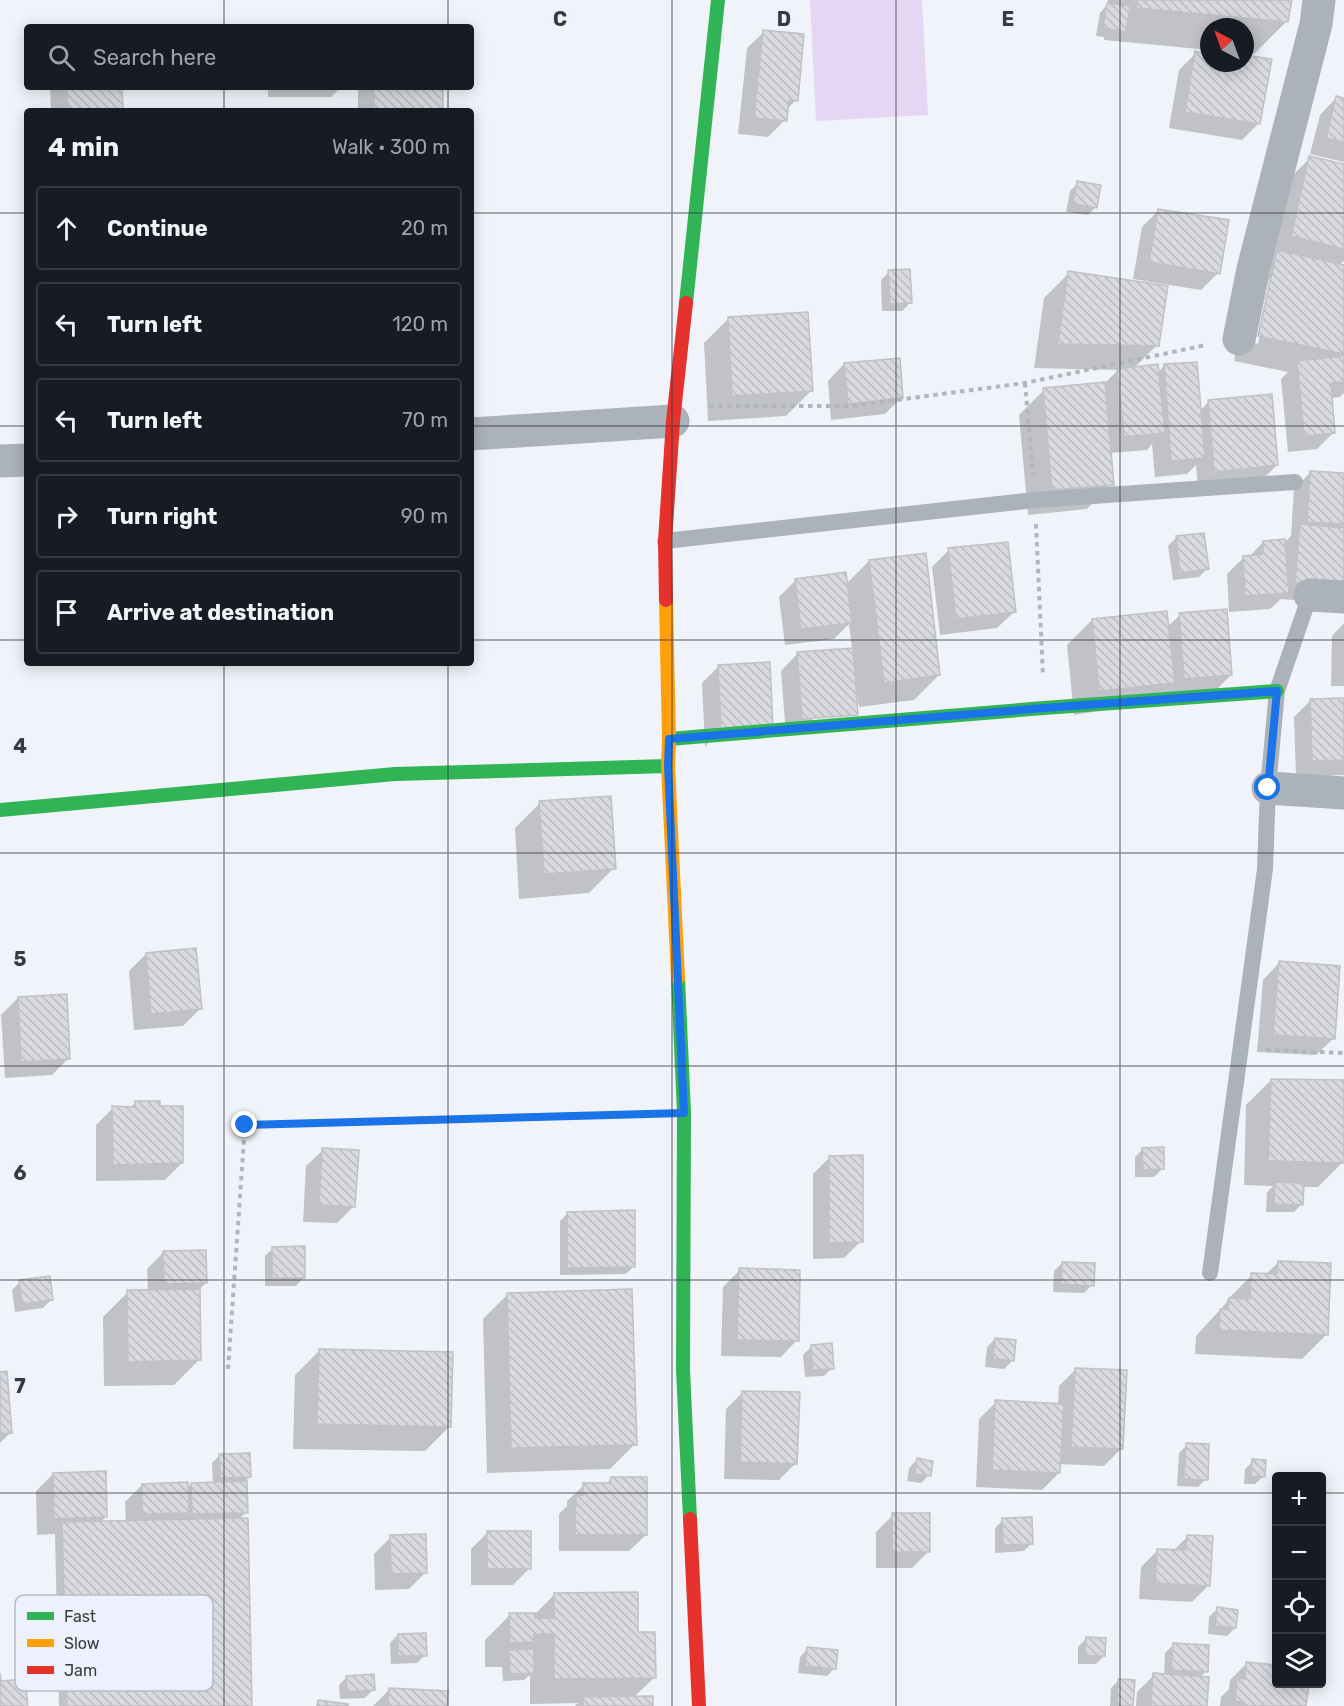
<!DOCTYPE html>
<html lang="en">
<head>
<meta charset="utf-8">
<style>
  body { margin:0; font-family:Rubik,sans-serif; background:#20242c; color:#f1f3f6 }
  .controls { position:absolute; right:18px; bottom:18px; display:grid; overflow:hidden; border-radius:6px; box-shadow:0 3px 15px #0003 }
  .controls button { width:54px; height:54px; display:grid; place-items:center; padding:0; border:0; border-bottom:2px solid #363941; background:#171b24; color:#f1f3f6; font:30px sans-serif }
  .compass { position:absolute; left:1200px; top:18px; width:54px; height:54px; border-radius:50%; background:#171b24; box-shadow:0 3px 15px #0003; rotate:319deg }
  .stop { position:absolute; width:18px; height:18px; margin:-14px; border:4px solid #1a73e8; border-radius:50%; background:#fff }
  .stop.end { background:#1a73e8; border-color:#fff; box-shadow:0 2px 6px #0008 }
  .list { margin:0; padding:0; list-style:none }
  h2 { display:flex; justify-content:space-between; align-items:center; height:78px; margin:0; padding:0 24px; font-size:26px }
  h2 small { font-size:20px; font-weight:400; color:#9ea1a6 }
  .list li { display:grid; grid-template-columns:39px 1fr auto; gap:18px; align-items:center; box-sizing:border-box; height:84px; margin:0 12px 12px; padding:0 12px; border:2px solid #363941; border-radius:6px }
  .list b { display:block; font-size:22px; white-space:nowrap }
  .list em { font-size:20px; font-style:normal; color:#9ea1a6 }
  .icon { flex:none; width:33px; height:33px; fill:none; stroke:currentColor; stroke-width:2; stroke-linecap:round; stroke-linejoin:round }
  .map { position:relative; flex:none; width:1344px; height:1706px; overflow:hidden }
  .search { position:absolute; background:#171b24; box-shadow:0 3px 15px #0003; left:24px; top:24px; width:450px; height:66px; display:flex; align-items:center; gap:15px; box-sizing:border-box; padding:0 21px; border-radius:6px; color:#9ea1a6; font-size:22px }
  .panel { position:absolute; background:#171b24; box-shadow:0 3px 15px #0003; left:24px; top:108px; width:450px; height:558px; border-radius:6px }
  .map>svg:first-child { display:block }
</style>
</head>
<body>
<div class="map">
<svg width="1344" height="1706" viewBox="0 0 1344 1706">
  <defs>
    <pattern id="building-back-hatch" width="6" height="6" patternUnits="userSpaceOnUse" patternTransform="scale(1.5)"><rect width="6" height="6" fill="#d9dae0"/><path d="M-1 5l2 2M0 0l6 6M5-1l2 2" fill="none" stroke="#bbbcc1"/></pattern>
  </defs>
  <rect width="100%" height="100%" fill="#f1f3fa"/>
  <path fill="#e5d6f3" d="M810,0H922L928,115L816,121Z"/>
  <path fill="#0003" fill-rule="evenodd" d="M1108,0H1291L1287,21L1254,54L1245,53V27H1209V50L1104,40V37L1096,36L1100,13L1108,4Z
    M764,32L796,100L786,110L785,120L768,137L738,134L747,48Z
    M1196,53L1209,55V63H1245V56L1259,123L1242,140L1169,128L1179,70Z
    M52,87H120L121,111H51L50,89Z
    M268,87H341L331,97H268Z
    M358,87H442V111H358Z
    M1336,98L1344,100V162L1310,154L1320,115Z
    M1310,158L1344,166V261L1339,265L1344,266V393L1340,397L1330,398L1334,432L1317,449L1288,452L1281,379L1288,372L1234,361L1252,277L1285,183ZM1269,279H1272L1258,344L1255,343Z
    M1078,183L1096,207L1088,215L1066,212L1070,191Z
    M1158,211L1218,273L1201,290L1133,279L1142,227Z
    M889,272L910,303L902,311H882L881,280Z
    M1069,273L1157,345L1134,368L1157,373L1164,366L1200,411L1209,401L1277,465L1260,482L1198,488L1196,465L1187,474L1155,477L1152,444L1147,450L1109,453L1112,484L1087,509L1028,515L1019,415L1044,390L1104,384L1118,370L1034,368L1044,298Z
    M729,318L811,391L786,416L708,421L704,343Z
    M844,364L902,397L885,414L831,420L828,381Z
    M1310,473L1344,474V604L1281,599L1270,609L1229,612L1227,574L1244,557H1249L1263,542L1284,543L1291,536L1294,489Z
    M1177,537L1207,569L1199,577L1173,580L1168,546Z
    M949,550L1014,612L997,628L940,635L932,567Z
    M869,561L939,675L914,700L859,707L857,695H855L786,735L781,671L797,654L852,649L849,624L834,639L785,645L779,597L796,580L846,584Z
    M1180,615L1231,675L1214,692L1074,715L1067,645L1092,620L1167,627Z
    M1344,623V686H1331L1332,636Z
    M769,664L705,747L702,683L719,666Z
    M1344,699V775L1296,777L1294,717L1311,700Z
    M540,803L614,868L589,893L519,899L515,828Z
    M146,954L200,1009L183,1026L134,1030L129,971Z
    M1279,963L1333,1039L1316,1055L1257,1052L1263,980Z
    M18,998L69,1058L52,1075L5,1078L1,1015Z
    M1271,1080L1344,1082L1343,1162L1318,1187H1303L1302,1204L1294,1212H1266L1267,1192L1273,1186L1244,1185L1246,1105Z
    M135,1103L182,1163L165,1180L96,1181V1125L113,1108H130Z
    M1143,1149L1162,1169L1154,1177H1135V1157Z
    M323,1150L354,1206L337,1223L303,1222L306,1166Z
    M830,1157L861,1241L844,1258L813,1259V1174Z
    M568,1213L634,1266L626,1274L560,1275V1221Z
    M273,1248L304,1277L296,1286H265V1256Z
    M164,1252L206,1283L198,1290L199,1360L174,1385L104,1386L103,1317L128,1292L148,1291L147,1269Z
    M1279,1262L1327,1334L1302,1359L1195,1354L1196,1336L1227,1302V1300L1252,1275H1265Z
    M1062,1263L1092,1285L1084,1293L1053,1292L1054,1271Z
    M740,1270L797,1340L781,1357L721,1356L723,1287Z
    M20,1282L51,1300L43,1308L15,1312L12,1290Z
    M508,1294L635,1444L610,1469L487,1473L483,1319Z
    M995,1339L1012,1361L1004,1369L985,1367L987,1347Z
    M811,1347L832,1368L824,1376L805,1377L803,1355Z
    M320,1350L450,1426L425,1451L293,1449L295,1375Z
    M1076,1369L1121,1449L1104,1466L1059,1464V1473L1042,1490L976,1487L979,1419L996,1402L1058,1405L1059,1386Z
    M0,1373L10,1433L0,1443Z
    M743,1392L796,1463L779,1480L724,1479L726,1409Z
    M1187,1445L1206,1479L1198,1487L1177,1486L1179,1453Z
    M220,1455L250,1477L245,1481L246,1512L239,1519L250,1706H59L55,1534L37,1535L36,1491L53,1474L106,1517L99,1523L126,1522L125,1502L142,1485L187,1489L191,1484H213L212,1463Z
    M917,1460L929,1475L921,1483L907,1481L909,1468Z
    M1253,1461L1264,1476L1255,1484H1244L1245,1469Z
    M611,1479L646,1535L629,1551H559V1514L567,1506V1501L584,1485L606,1484Z
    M893,1515L929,1551L912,1568H876V1532Z
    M1003,1520L1032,1543L1024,1551L995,1553V1528Z
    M488,1532L530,1568L513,1585H471V1549Z
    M1188,1536L1209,1585L1192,1602L1139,1599L1141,1567L1158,1550L1173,1551Z
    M391,1537L425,1573L409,1589L375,1590L374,1554Z
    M554,1595L637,1634L654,1678L634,1697L652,1706H575L578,1703L530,1704V1675L524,1680L503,1681L502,1667H485V1640L510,1615L535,1614Z
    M1217,1609L1235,1628L1227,1636L1208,1634L1209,1617Z
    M398,1635L425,1655L417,1663L391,1664L390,1643Z
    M1086,1639L1104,1656L1096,1664H1078V1647Z
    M1173,1645L1206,1671L1200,1678L1205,1706H1136L1137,1692L1154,1675L1164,1676L1165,1653Z
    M808,1648L835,1668L827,1676L798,1673L800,1657Z
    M1247,1663L1276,1666V1684H1307L1305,1706H1220L1221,1697L1229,1689L1230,1680Z
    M347,1677L373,1690L365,1698L340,1699L339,1685Z
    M1119,1680L1132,1706H1110L1111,1688Z
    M390,1689L446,1706H373Z"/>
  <path fill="url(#building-back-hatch)" stroke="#c0c0c6" stroke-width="1.5" d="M1137,0H1292L1288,22L1136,8Z
    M1107,3L1130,6L1126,32L1103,28Z
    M763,30L804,34L798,101L789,100L787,121L754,118Z
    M1195,51L1209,54V63H1245V55L1272,59L1260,124L1185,112Z
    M67,87H122L123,111H68Z
    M374,87H443V111H374Z
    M1336,96L1344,98V142L1326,138Z
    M1309,156L1344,164V249L1291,236Z
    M1077,181L1101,185L1097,208L1073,204Z
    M1158,209L1229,220L1220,274L1149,262Z
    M1277,250L1344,265V354L1258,336Z
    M910,269L912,303L890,304L888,270Z
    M1068,271L1168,286L1159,346L1058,344Z
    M808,312L813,391L732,396L728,317Z
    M1344,356V382L1331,383L1335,433L1304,436L1297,361Z
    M900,358L903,398L848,404L844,363Z
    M1197,362L1205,458L1171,461L1164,364Z
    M1158,364L1165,433L1124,437L1117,369Z
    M1105,382L1114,485L1052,490L1043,388Z
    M1272,394L1278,465L1214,472L1208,400Z
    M1310,471L1344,473V524L1307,522Z
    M1300,524L1344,528V587L1295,582Z
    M1204,533L1209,569L1180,573L1176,536Z
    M1285,539L1289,593L1245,596L1243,556L1263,554V541Z
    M1008,542L1016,612L956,619L948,548Z
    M926,553L940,675L884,683L869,560Z
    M846,572L852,623L801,629L795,579Z
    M1227,609L1232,675L1184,679L1179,613Z
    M1167,611L1175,683L1099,691L1092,619Z
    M853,648L858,715L802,719L797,652Z
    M770,662L773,728L721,730L718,665Z
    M1344,698V760L1312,761L1310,699Z
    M611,796L616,869L544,874L539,801Z
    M196,948L202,1009L151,1014L146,953Z
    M1279,961L1340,966L1335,1039L1273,1035Z
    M67,994L70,1059L21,1062L18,997Z
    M1271,1079L1344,1080V1163L1268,1161Z
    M135,1101H160V1106H183V1163L113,1165L112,1106L135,1107Z
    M1164,1147V1169L1143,1170L1142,1148Z
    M322,1148L359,1150L355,1207L319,1205Z
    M863,1155V1242L829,1243V1156Z
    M1275,1182L1304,1183L1303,1205L1274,1204Z
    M635,1210V1267L567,1268V1212Z
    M305,1246V1278H272V1247Z
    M206,1250L207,1283L164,1284L163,1251Z
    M1278,1261L1331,1263L1328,1335L1219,1330L1220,1309L1228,1310L1229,1298L1250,1299L1251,1273L1277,1274Z
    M1062,1262L1095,1263L1094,1286L1061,1284Z
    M739,1268L800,1270L799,1341L737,1340Z
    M50,1276L53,1300L22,1304L19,1280Z
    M200,1289L201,1360L128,1362L127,1290Z
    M632,1289L637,1445L511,1448L507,1293Z
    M995,1338L1016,1340L1014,1361L993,1359Z
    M832,1343L834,1369L813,1370L811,1345Z
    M319,1349L453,1352L451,1427L317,1424Z
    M1075,1368L1127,1370L1123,1449L1071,1447Z
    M7,1371L12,1433L0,1434V1372Z
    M742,1391L800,1392L797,1464L740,1462Z
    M995,1400L1064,1404L1060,1473L992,1470Z
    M1186,1443L1209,1444L1208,1480L1184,1479Z
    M250,1453L251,1477L220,1478L219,1454Z
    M917,1458L933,1461L931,1476L915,1474Z
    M1252,1459L1266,1460L1265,1477L1251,1476Z
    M106,1471L107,1517L54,1519L53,1473Z
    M611,1477H647V1535H575L576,1495H583V1483H610Z
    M247,1481L248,1513L192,1514L191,1483Z
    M188,1482L189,1513L142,1514V1484Z
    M892,1513H930V1552H892Z
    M1032,1517L1033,1544L1003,1545L1002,1518Z
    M248,1518L252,1706H67L62,1522Z
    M487,1531H531V1569H487Z
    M426,1534L427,1573L391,1574L390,1535Z
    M1187,1535L1213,1536L1210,1586L1155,1583L1157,1549L1186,1550Z
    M638,1592V1632H655L656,1678L554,1679V1634H534V1642L510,1643L509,1613H535V1618H554V1593Z
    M1217,1607L1238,1610L1236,1628L1215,1626Z
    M426,1633L427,1656H398V1634Z
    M1086,1637L1106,1638L1105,1656H1085Z
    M1173,1643L1209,1645L1208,1672L1171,1670Z
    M807,1647L838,1650L836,1669L805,1666Z
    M534,1649V1673L510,1674L509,1650Z
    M1246,1662L1276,1665V1684H1309L1306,1706H1243V1702L1235,1701L1237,1678L1245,1679Z
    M0,1673L1,1681L25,1679L28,1706H0Z
    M1153,1673L1209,1677L1207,1706H1151Z
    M374,1674L375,1690L347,1692L346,1676Z
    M1118,1679L1135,1680L1133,1706H1117Z
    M389,1688L448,1691L447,1706H388Z
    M653,1696V1706H583V1697Z
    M318,1700L348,1704V1706H317Z"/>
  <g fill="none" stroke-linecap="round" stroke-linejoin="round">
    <path stroke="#b2b6bc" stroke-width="4" stroke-dasharray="4.5 4.5" stroke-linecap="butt" d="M1025,383L1033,475
      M709,406H851L1025,383L1206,345
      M1036,524L1043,676
      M1266,1050L1344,1053
      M228,1369L245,1125L650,1114"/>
    <path stroke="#acb2b9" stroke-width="16" d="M665,541L1035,500L1295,482
      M1210,1273L1265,869L1268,788L1277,691L1310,595"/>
    <path stroke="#acb2b9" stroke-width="33" d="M1239,339L1253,269L1316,24L1319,0
      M471,434L673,421
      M0,461L27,460
      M1310,595L1344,597
      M1268,788L1344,793"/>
    <path stroke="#30b455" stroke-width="14" d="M686,303L718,0
      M669,739L1044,708L1277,691
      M0,810L395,774L668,766
      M678,978L684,1113L683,1370L690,1519"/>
    <path stroke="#ff9f0a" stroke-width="14" d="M666,600L669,739L668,766L678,978"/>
    <path stroke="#e5322d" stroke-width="14" d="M666,600L665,541L673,421L686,303
      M690,1519L699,1706"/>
  </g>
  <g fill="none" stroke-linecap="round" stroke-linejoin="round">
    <path stroke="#1a73e8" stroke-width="8" d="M245,1125L684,1113L668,766L669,739L1044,708L1277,691L1268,788"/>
  </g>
  <path fill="none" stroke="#37393f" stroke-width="1.5" stroke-opacity="0.55" d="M224,0V27M448,0V27M672,0V1706M896,0V1706M1120,0V1706M224,87V111M448,87V111M0,213H27M471,213H1344M0,426H27M471,426H1344M0,640H27M471,640H1344M224,663V1706M448,663V1706M0,853H1344M0,1066H1344M0,1280H1344M0,1493H1276M1322,1493H1344"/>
  <rect x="15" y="1595" width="198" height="96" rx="9" fill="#edf1fe" stroke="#b6bac5" stroke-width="1.5"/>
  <rect x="27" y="1612" width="27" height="8" fill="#30b455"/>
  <rect x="27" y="1639" width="27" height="8" fill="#ff9f0a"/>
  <rect x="27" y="1666" width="27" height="8" fill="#e5322d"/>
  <g font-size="16" fill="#37393f">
    <text x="64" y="1622">Fast</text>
    <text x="64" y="1649">Slow</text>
    <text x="64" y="1676">Jam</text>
  </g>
  <g font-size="20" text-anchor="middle" font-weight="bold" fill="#37393f" stroke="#edf1fe" stroke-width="4.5" stroke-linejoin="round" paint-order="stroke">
    <text x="560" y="26">C</text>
    <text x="784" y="26">D</text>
    <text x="1008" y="26">E</text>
    <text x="20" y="753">4</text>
    <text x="20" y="966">5</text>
    <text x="20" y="1180">6</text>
    <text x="20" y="1393">7</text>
  </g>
</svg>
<div class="controls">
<button>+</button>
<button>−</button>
<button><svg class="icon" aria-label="locate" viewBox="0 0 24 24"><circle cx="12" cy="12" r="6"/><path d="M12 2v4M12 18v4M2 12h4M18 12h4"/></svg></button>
<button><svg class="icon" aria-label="layers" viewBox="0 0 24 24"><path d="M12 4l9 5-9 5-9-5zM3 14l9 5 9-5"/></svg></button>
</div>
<svg class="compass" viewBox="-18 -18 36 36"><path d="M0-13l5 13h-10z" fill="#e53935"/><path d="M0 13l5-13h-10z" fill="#9ea1a6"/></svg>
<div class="stop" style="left:1268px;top:788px"></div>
<div class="stop end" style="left:245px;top:1125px"></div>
<div class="search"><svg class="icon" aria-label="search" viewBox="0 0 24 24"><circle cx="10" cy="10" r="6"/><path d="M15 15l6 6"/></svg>Search here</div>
<section class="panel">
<h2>4 min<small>Walk · 300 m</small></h2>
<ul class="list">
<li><svg class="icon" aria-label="ahead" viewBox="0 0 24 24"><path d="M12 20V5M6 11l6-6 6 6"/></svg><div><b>Continue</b></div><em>20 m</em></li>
<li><svg class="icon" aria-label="left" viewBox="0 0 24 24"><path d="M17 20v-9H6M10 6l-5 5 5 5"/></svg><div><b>Turn left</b></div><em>120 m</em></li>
<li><svg class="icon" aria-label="left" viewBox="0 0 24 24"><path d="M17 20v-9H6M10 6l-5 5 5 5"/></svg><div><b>Turn left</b></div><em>70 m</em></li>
<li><svg class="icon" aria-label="right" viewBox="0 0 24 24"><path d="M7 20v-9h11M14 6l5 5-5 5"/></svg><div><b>Turn right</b></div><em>90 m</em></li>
<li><svg class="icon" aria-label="arrive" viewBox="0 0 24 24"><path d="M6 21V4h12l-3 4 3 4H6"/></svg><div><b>Arrive at destination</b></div></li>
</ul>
</section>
</div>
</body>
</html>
